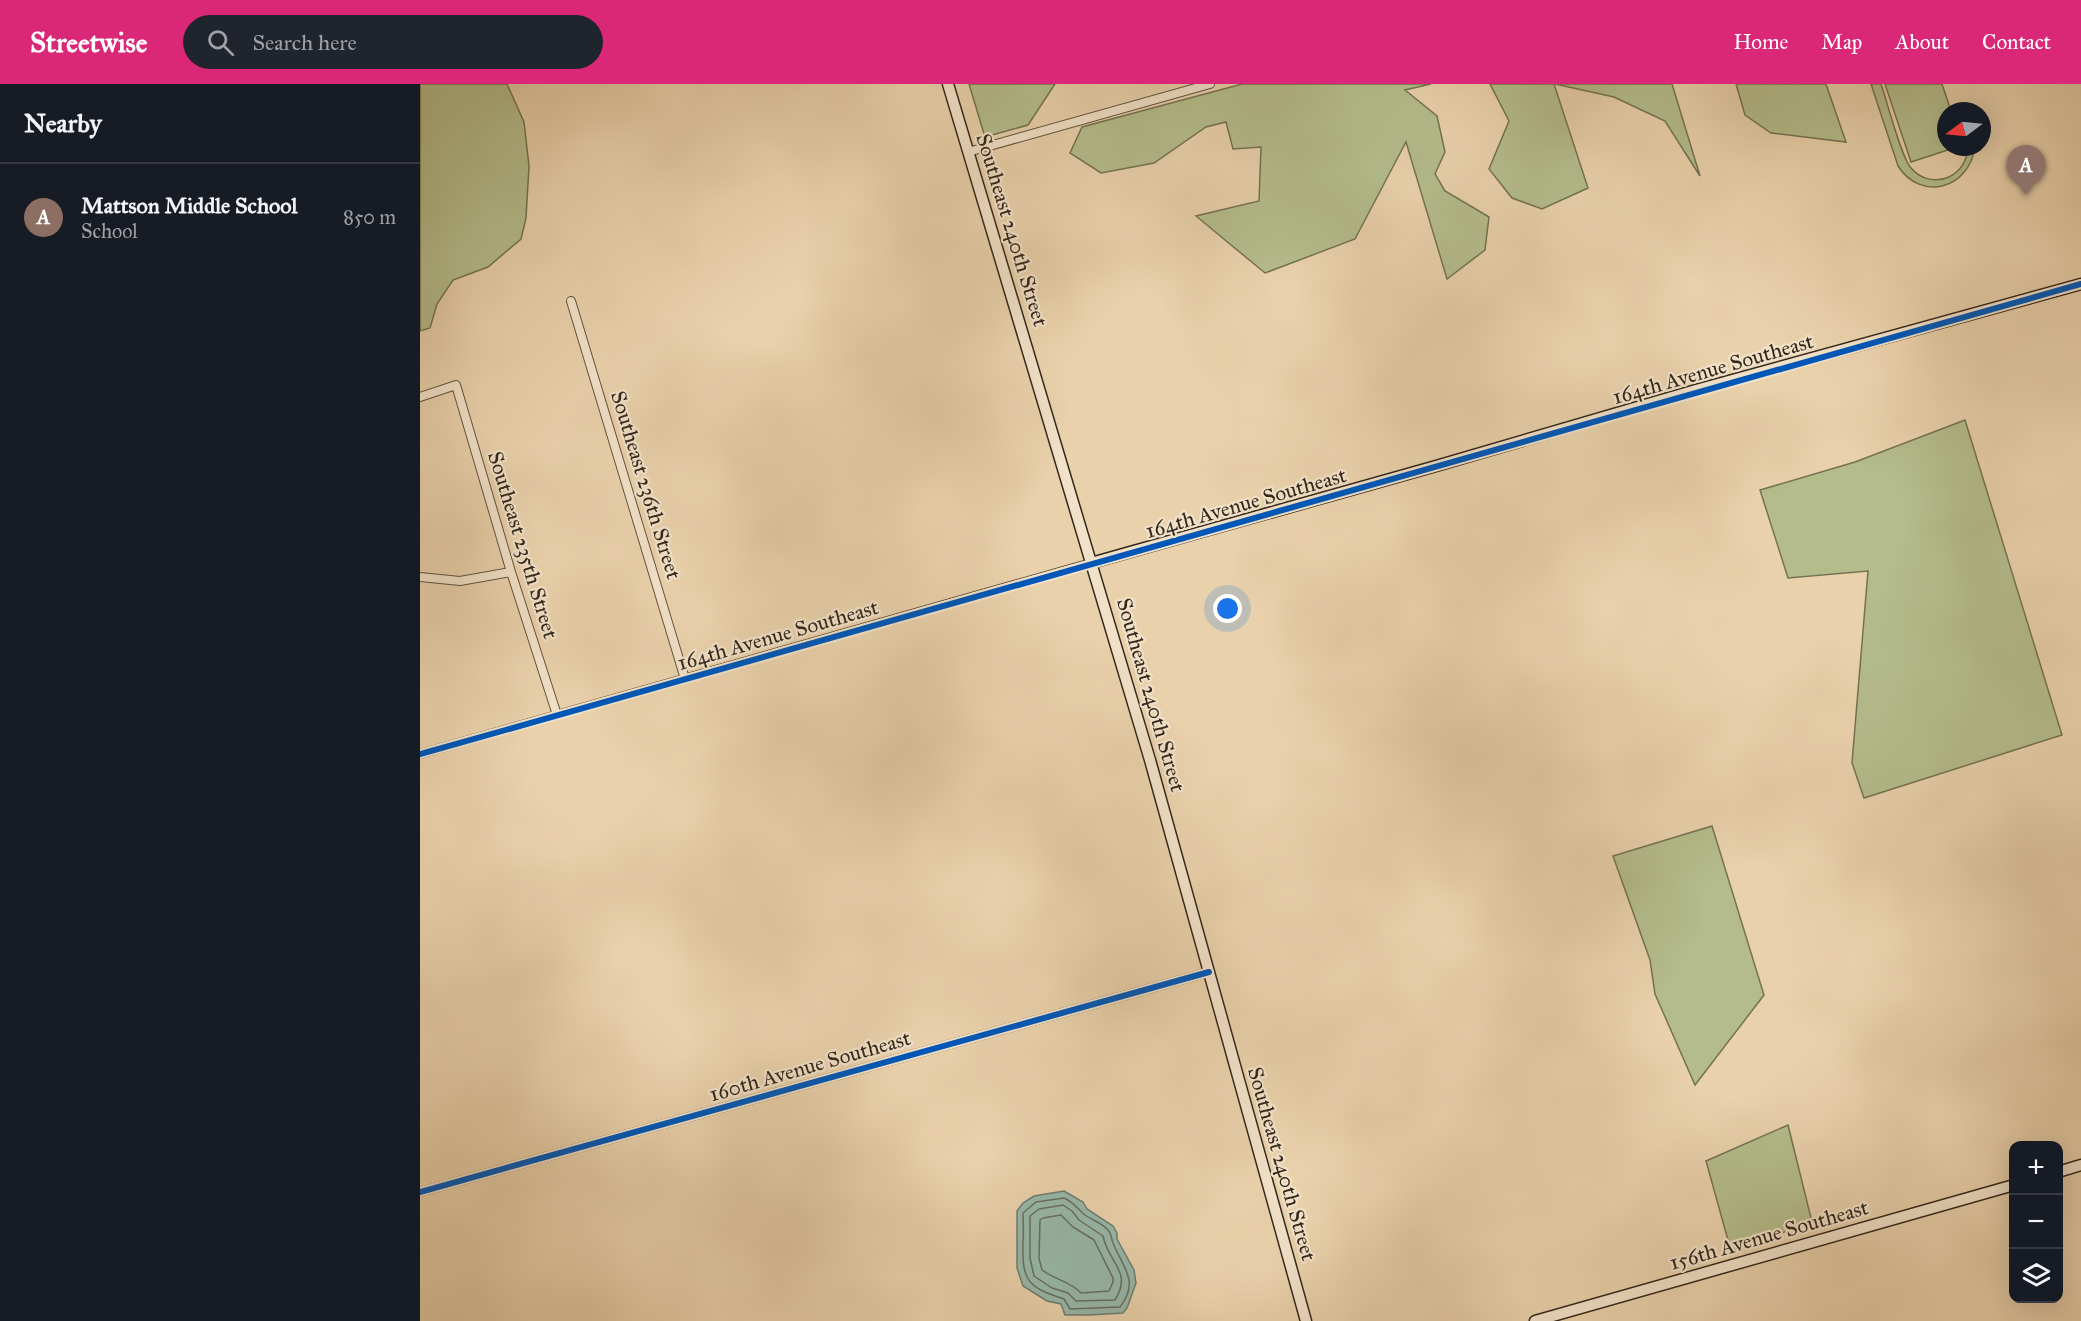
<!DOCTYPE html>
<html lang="en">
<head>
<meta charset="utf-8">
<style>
  body { margin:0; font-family:"IM FELL Great Primer",serif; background:#20242c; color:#f1f3f6 }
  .controls { position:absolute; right:18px; bottom:18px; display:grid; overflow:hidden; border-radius:12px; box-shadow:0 6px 24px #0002 }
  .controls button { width:54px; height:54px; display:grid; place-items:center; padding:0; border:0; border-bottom:2px solid #363941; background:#171b24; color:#f1f3f6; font:30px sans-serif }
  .compass { position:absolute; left:1517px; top:18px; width:54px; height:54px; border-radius:50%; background:#171b24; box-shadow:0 6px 24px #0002; rotate:254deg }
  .you { position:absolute; left:808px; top:525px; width:21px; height:21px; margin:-15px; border:4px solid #fff; border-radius:50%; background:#1a73e8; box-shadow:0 0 0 9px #1a73e833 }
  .badge { display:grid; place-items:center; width:39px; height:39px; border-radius:50%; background:#db2777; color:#fff; font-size:20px; font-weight:700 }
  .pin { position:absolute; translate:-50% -50px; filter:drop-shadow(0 2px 3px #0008) }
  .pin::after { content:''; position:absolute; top:32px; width:21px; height:18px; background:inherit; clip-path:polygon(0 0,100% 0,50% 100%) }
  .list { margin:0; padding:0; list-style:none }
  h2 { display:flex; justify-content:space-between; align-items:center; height:78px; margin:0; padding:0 24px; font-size:26px }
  h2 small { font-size:20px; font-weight:400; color:#9ea1a6 }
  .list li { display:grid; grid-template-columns:39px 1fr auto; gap:18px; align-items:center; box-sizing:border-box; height:108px; padding:0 24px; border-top:2px solid #363941 }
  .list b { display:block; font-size:22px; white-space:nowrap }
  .list p { margin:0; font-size:20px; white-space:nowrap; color:#9ea1a6 }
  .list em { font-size:20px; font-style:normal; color:#9ea1a6 }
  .icon { flex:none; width:33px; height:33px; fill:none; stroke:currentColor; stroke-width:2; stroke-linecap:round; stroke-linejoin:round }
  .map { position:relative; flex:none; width:1661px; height:1237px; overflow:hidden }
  header { display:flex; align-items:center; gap:36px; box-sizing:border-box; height:84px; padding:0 30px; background:#db2777; color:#fff }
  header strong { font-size:28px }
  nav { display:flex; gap:33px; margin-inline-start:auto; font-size:21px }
  .search { width:420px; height:54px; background:#20242c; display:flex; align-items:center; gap:15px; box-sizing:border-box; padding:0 21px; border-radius:33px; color:#9ea1a6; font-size:22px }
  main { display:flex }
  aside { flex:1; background:#171b24 }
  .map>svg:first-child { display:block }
</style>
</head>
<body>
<header>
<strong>Streetwise</strong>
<div class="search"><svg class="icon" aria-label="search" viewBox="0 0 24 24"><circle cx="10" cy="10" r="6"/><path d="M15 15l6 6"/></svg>Search here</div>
<nav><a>Home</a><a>Map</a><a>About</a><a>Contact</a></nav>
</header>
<main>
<aside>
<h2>Nearby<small></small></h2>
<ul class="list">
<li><span class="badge" style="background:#8d6e63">A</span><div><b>Mattson Middle School</b><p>School</p></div><em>850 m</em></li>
</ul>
</aside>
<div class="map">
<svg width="1661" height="1237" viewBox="0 0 1661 1237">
  <rect width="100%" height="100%" fill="#e9d1ab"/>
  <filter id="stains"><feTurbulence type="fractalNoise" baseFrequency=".00333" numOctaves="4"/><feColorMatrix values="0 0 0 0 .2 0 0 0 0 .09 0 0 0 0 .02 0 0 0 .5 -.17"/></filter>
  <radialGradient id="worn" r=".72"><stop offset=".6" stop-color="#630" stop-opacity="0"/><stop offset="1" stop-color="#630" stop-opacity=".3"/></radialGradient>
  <path fill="#b4bc8b" stroke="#747253" stroke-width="1.5" d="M0,0H87L104,38L109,82L106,134L101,155L68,183L33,196L17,220L10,244L0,247Z
    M549,0H635L608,41L565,53Z
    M822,0H1011L985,6L1017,32L1025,68L1015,90L1025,107L1069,133L1065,166L1027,195L986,58L935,155L845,189L776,132L839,117L841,63L813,65L806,38L786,43L734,79L681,89L650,69L662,43Z
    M1070,0H1134L1168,104L1122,125L1092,114L1069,85L1089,37Z
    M1135,0H1252L1280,92L1245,37L1194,13Z
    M1316,0H1406L1426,58L1351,49L1325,31Z
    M1451,0H1461C1467,17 1481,73 1491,84C1500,95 1516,99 1529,93C1541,87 1547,76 1548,63H1555C1549,105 1501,118 1478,82Z
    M1465,0H1522L1531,27H1526V63H1537L1491,78Z
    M1545,336L1642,651L1444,714L1432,679L1448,487L1368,494L1340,406L1435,378Z
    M1292,742L1344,911L1275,1001L1235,910L1230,876L1193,772Z
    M1368,1041L1392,1138L1311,1167L1286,1077Z"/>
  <path fill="#97b7a9" stroke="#6f7d70" stroke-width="1.5" d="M644,1107L663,1118L667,1125L693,1142L697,1149V1155L714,1186L716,1199L707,1224L703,1229L669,1231H645L641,1220L627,1217L603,1202L597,1184V1127L603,1119L614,1112Z"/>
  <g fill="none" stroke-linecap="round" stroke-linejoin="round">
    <path stroke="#666f62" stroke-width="1.5" d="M644,1114C655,1119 657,1125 665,1131C672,1136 682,1139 688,1146C692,1150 691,1155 693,1159C703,1184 720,1197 700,1223L650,1225L644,1215C607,1203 602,1197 603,1158C604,1148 603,1139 603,1129L616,1118Z
      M643,1121L652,1127L659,1136L683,1152C688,1179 713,1187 695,1216L656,1217L648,1209L632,1204L614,1192L610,1174V1132L619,1125Z
      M641,1131L653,1143L674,1156L693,1194V1198L689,1207L661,1209C650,1197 635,1196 622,1186L619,1174L620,1136L623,1134Z"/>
    <g stroke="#61523f" stroke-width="10">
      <path id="street" d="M548,68L790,0
        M151,217L265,595
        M0,313L36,301L91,488L137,631
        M0,493L40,497L91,488
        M0,670L671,479
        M0,1108L789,888"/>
    </g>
    <g stroke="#34271b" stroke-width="13">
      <path id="secondary" d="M528,0L730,676L886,1237
        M671,479L1016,382L1276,306L1661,200
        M1638,1088L1661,1081
        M1115,1237L1594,1101"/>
    </g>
    <use href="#street" stroke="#f1e1c8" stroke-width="8"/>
    <use href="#secondary" stroke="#f1e1c8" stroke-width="10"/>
    <g stroke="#f1e1c8" stroke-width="10">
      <path id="cycleway" d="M0,670C554,515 1106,353 1661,200
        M0,1108L789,888"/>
    </g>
    <use href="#cycleway" stroke="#0057b8" stroke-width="6"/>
  </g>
  <g text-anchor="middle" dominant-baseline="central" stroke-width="4.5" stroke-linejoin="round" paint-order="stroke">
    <g font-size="21" fill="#34271b" stroke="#f1e1c8">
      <text transform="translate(592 146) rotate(73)">Southeast 240th Street</text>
      <text transform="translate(1293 285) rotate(-16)">164th Avenue Southeast</text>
      <text transform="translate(226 401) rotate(73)">Southeast 236th Street</text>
      <text transform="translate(826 419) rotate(-16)">164th Avenue Southeast</text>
      <text transform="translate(103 461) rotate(73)">Southeast 235th Street</text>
      <text transform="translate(358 551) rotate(-16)">164th Avenue Southeast</text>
      <text transform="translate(731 611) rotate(74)">Southeast 240th Street</text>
      <text transform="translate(390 982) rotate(-16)">160th Avenue Southeast</text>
      <text transform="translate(862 1080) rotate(74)">Southeast 240th Street</text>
      <text transform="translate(1349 1151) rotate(-16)">156th Avenue Southeast</text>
    </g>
  </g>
  <rect width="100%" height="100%" filter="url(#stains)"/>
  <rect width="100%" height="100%" fill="url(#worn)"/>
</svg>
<div class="controls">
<button>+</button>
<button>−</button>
<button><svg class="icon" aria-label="layers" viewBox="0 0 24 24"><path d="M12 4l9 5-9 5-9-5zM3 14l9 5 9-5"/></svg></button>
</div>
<svg class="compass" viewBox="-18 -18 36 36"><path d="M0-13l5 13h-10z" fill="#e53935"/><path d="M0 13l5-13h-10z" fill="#9ea1a6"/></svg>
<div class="you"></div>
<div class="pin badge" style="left:1606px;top:111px;background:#8d6e63">A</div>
</div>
</main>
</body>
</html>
